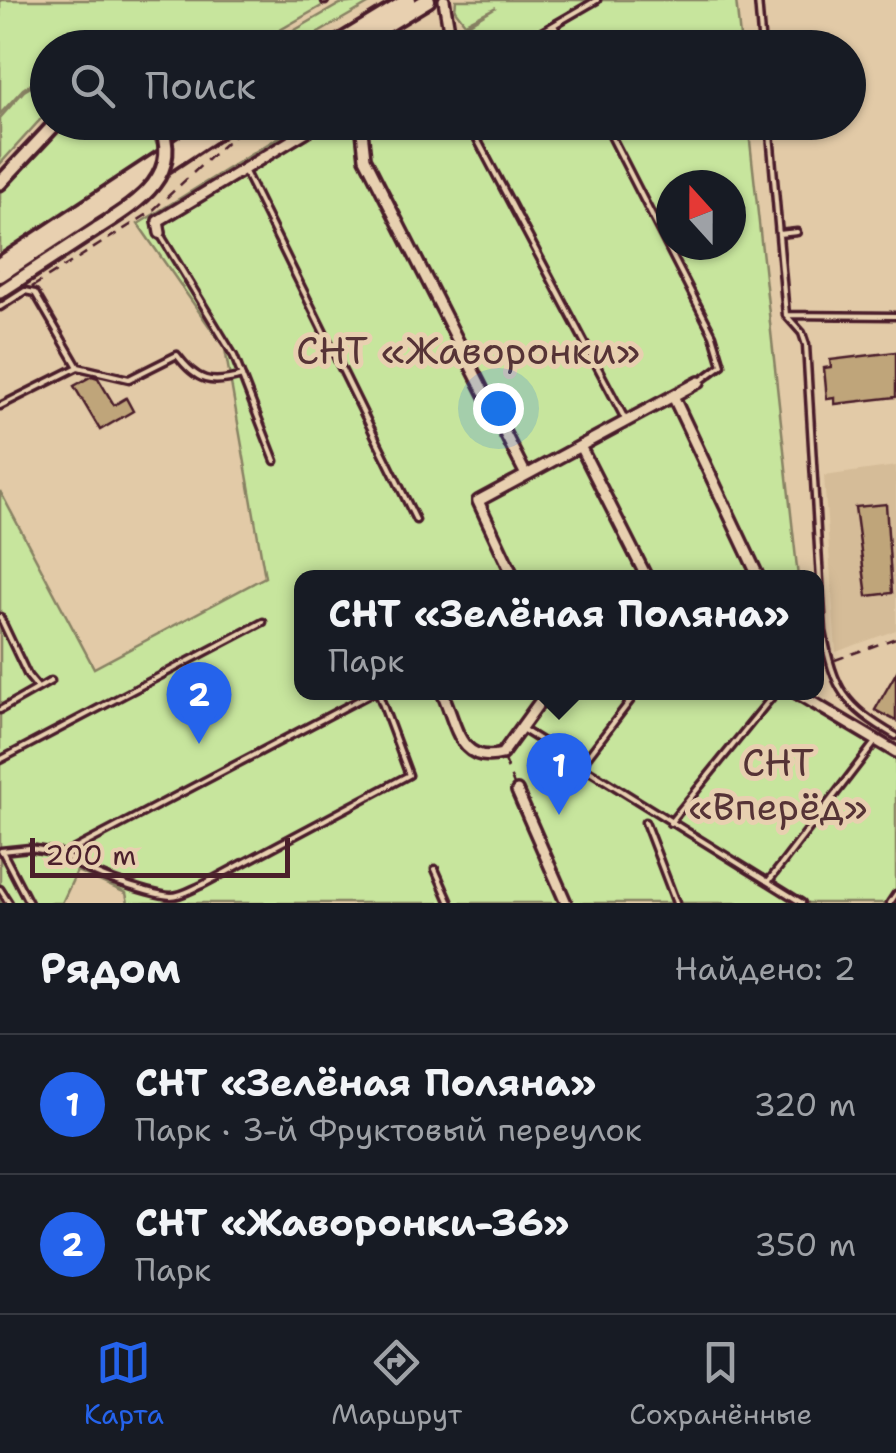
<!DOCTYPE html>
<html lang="ru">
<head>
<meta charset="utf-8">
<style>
  body { margin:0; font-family:"Shantell Sans",sans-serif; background:#242831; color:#f1f3f6 }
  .compass { position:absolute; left:656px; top:170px; width:90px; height:90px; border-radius:50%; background:#171b24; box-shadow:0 2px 8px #0004; rotate:339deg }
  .scale { position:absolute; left:30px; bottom:25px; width:260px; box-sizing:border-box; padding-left:10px; border:5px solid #4a1f2b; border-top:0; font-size:28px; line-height:35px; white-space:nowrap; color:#4a1f2b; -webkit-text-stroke:8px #e8d0b0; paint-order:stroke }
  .you { position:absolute; left:498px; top:408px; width:35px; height:35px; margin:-25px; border:8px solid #fff; border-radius:50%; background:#1a73e8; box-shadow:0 0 0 15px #1a73e833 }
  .badge { display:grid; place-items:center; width:65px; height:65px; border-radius:50%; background:#2563eb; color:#fff; font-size:32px; font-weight:700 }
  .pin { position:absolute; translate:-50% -82px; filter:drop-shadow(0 2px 5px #0008) }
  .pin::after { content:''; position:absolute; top:52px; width:35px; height:30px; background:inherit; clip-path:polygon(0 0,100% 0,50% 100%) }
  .popup { position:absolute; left:294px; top:570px; width:530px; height:130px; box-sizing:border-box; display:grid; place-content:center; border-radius:20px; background:#171b24; filter:drop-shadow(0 2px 8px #0005); font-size:32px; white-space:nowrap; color:#9ea1a6 }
  .popup b { font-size:38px; color:#f1f3f6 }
  .popup::after { content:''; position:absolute; left:50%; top:100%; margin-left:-20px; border:20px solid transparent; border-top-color:#171b24 }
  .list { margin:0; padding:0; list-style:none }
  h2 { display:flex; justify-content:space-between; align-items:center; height:130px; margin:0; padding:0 40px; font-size:42px }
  h2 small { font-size:32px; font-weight:400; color:#9ea1a6 }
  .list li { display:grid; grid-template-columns:65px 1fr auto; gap:30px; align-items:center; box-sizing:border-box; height:140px; padding:0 40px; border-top:2px solid #363941 }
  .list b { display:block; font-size:38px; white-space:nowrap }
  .list p { margin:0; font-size:32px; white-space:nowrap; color:#9ea1a6 }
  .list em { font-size:32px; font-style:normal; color:#9ea1a6 }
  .icon { flex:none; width:55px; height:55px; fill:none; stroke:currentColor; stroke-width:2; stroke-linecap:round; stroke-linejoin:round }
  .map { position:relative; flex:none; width:896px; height:903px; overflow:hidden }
  .search { position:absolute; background:#171b24; box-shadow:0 2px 8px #0004; left:30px; right:30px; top:30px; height:110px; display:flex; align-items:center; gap:25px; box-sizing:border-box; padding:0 35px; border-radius:55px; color:#9ea1a6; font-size:38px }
  .sheet { height:410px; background:#171b24 }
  nav { display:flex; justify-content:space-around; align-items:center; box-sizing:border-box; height:140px; border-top:2px solid #363941; background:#171b24; font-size:28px; color:#9ea1a6 }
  nav a { display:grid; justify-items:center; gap:5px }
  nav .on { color:#2563eb }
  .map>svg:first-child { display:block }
</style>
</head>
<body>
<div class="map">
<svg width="896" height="903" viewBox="0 0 896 903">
  <rect width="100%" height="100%" fill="#e2caa7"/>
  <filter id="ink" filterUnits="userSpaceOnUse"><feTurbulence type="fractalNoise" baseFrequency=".01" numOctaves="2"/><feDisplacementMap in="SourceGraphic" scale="20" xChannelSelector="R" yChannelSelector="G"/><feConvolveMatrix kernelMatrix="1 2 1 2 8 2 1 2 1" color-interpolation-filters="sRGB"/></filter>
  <g filter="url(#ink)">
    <path fill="#d5bc98" d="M896,466V630L836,652L824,476Z"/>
    <path fill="#c7e59d" stroke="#888264" stroke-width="2.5" fill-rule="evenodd" d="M0,0H332L275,33L276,41L340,4L375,0L294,47H153L141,39L100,47L48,48L47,74L23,89L0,114Z
      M456,0H736L741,47L428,48L496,7L465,23L455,10Z
      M47,77V112L0,164V118L24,91Z
      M67,123H149L159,151L0,255V192Z
      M302,123H748L798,577L302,578V692L802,693L896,748V903H128L126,893L77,871L62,903H0V491L94,668L265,577L225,349L138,224ZM671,185H731V245H671Z"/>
    <path fill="#bfa57a" stroke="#4a1f2b" stroke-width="2.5" d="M896,352V397L835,404V398L827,399L824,368L831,367L830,360Z
      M92,376L98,378L114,405L126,398L133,411L100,430L74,386Z
      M886,504L892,593L867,596L855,507Z
      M896,673V721L875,710Z"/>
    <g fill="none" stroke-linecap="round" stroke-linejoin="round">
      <g stroke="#4a1f2b" stroke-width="11">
        <path id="lane" d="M325,0V1
          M758,0L762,48
          M554,25L565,48
          M514,48L597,0
          M468,122L625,419
          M604,122L713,335L722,365L699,382
          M769,122L786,315L896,316
          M244,170L416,520
          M160,234L234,356L275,461
          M779,234L797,232
          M0,307L25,291L35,293L78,367
          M786,315L802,333L806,345L823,631C834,690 844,706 896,736
          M0,406L78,367L129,379L177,355C197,382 211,385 242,376
          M0,617L28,676L38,688
          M0,710L51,681
          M522,729L802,903
          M0,760L263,622
          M582,764L637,692
          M645,822L676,903
          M670,823L776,692
          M1,851L30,848L65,854L374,692
          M3,853L29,903
          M65,854C74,870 151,895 171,896C182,896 192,889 202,885L409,775L378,692
          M435,869L450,903
          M768,882L876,741
          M0,889L9,903
          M890,903L896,894"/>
      </g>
      <g stroke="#4a1f2b" stroke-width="16">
        <path id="street" d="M444,0L452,48
          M361,122L365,158L525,473
          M160,233L158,221L322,122
          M673,396L759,578
          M581,448L647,578
          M514,578L478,501L699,382
          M442,692C457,726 459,765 502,754L547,692
          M795,692L896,752
          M517,791L566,903"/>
      </g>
      <g stroke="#4a1f2b" stroke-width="19">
        <path id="secondary" d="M0,183L57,122
          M0,292L98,228"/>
      </g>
      <g stroke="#4a1f2b" stroke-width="20">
        <path id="primary" d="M330,48L409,0
          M349,48L428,0
          M0,264L215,122
          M0,275L232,122"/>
      </g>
      <path stroke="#4a1f2b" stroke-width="2.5" stroke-dasharray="10 8" stroke-linecap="butt" d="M32,287L151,212L248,122
        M835,660L896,638
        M504,760L514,785"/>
      <use href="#lane" stroke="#e8d0b0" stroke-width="4"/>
      <use href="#street" stroke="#e8d0b0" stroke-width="9"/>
      <use href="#secondary" stroke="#e8d0b0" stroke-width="11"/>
      <use href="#primary" stroke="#e8d0b0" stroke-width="12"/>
      <g stroke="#4a1f2b" stroke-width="19" stroke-linecap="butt">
        <path id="secondary-bridge" d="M98,228C137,203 184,175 159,122"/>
      </g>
      <use href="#secondary-bridge" stroke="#e8d0b0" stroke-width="11"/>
    </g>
  </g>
  <g text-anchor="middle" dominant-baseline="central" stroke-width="10" stroke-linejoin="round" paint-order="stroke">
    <g font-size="38" fill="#563336" stroke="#e8d0b0">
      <text x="468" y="350">СНТ «Жаворонки»</text>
      <text x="778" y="762">СНТ<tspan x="778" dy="44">«Вперёд»</tspan></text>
    </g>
  </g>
</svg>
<svg class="compass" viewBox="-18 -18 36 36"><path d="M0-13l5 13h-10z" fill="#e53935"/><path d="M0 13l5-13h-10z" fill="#9ea1a6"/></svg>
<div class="scale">200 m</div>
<div class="you"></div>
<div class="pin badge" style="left:559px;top:815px">1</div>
<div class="popup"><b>СНТ «Зелёная Поляна»</b>Парк</div>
<div class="pin badge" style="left:199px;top:744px">2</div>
<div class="search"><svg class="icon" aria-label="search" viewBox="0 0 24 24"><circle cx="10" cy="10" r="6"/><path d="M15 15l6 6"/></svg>Поиск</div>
</div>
<section class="sheet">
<h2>Рядом<small>Найдено: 2</small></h2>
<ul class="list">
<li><span class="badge">1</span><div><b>СНТ «Зелёная Поляна»</b><p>Парк · 3-й Фруктовый переулок</p></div><em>320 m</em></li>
<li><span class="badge">2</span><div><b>СНТ «Жаворонки-36»</b><p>Парк</p></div><em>350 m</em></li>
</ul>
</section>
<nav>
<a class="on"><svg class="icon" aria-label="map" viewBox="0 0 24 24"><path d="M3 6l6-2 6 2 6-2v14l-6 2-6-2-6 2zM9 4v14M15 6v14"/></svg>Карта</a>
<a><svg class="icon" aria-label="directions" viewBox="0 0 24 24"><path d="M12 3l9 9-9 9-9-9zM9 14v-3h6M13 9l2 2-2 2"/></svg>Маршрут</a>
<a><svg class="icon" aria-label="saved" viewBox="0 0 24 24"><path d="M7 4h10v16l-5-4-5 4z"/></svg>Сохранённые</a>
</nav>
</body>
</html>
